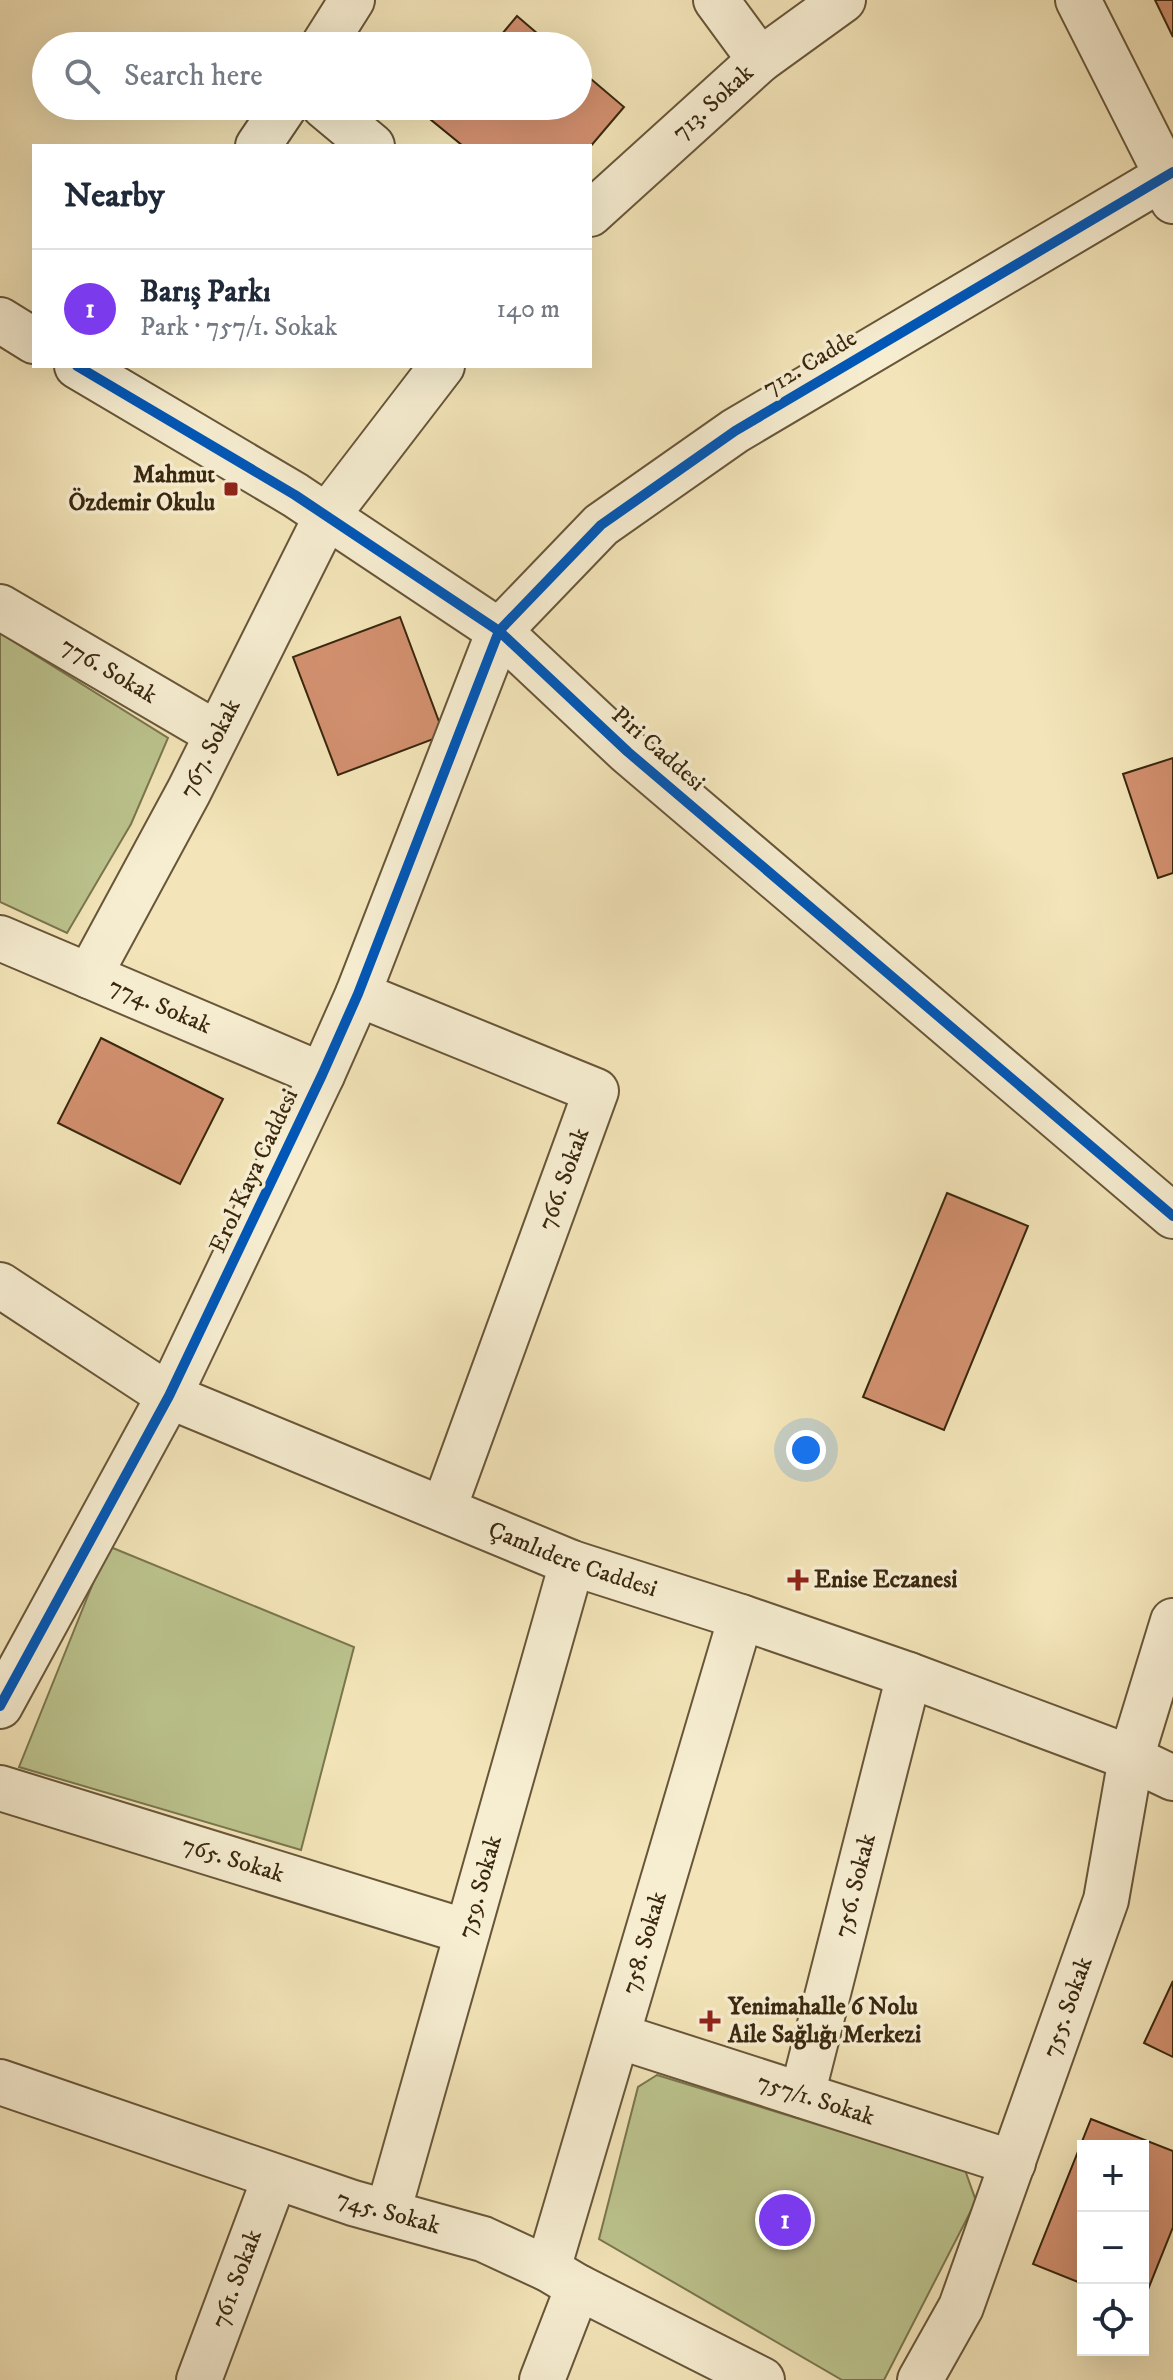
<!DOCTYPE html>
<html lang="en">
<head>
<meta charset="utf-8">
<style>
  body { margin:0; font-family:"IM FELL DW Pica",serif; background:#f6f6f7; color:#1f2937 }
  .controls { position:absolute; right:24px; bottom:24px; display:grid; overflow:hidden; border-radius:0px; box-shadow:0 8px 32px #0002 }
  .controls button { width:72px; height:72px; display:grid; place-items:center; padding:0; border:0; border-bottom:2px solid #e0e1e3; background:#fff; color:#1f2937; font:40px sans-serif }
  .you { position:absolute; left:806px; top:1450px; width:28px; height:28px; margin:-20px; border:6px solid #fff; border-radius:50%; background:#1a73e8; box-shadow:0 0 0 12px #1a73e833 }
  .badge { display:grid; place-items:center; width:52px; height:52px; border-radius:50%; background:#7c3aed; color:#fff; font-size:26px; font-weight:700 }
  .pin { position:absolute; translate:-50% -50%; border:4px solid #fff; box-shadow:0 2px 8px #0006 }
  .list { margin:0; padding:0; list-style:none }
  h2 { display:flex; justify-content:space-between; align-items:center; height:104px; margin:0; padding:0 32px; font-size:34px }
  h2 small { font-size:26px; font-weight:400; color:#747a83 }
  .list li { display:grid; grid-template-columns:52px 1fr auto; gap:24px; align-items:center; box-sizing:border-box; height:120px; padding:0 32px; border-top:2px solid #e0e1e3 }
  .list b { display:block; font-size:30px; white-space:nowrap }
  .list p { margin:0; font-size:26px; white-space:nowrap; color:#747a83 }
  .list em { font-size:26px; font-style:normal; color:#747a83 }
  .icon { flex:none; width:44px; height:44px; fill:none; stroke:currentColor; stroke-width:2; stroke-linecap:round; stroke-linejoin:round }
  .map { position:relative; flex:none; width:1173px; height:2380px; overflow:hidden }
  .search { position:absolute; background:#fff; box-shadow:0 8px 32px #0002; left:32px; top:32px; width:560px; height:88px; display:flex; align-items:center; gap:20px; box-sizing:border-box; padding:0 28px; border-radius:44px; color:#747a83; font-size:30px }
  .panel { position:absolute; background:#fff; box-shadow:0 8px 32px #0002; left:32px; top:144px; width:560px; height:224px; border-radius:0px }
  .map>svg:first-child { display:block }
</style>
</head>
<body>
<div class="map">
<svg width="1173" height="2380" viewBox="0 0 1173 2380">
  <rect width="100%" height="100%" fill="#f3e5b9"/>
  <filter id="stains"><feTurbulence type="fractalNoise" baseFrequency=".0025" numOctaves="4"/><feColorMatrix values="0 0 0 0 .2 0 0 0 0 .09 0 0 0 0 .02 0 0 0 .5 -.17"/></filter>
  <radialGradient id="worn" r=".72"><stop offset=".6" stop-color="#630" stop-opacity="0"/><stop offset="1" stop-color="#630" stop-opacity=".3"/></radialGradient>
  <path fill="#bcc48e" stroke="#7a764e" stroke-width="2" d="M0,633L168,738L131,824L67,933L0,902Z
    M108,1546L354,1647L301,1850L19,1767Z
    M657,2075L965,2170L976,2201L884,2380H842L599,2239L638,2087Z"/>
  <path fill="#d2906f" stroke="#39270e" stroke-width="2" d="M1155,0H1173V37Z
    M517,16L552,46H492Z
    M578,68L624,107L590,147L463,146L430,119L441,106H578Z
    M400,617L444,735L338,775L293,657Z
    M1173,758V873L1158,878L1123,774Z
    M101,1038L223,1099L180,1184L58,1123Z
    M947,1193L1028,1226L944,1430L863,1397Z
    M1173,1981V2057L1144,2043Z
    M1091,2119L1173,2151V2227L1143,2302V2146H1083V2284L1033,2264Z"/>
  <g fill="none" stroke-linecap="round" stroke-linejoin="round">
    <g stroke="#685639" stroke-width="48">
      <g id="minor">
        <path d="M716,0L760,60"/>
        <path d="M1078,0L1167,176L1173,201"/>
        <path d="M323,46L352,0"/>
        <path d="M324,106L372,146"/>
        <path d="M258,146L285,106"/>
        <path id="s1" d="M590,214L760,60L843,0"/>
        <path d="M0,320L34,341"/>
        <path d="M77,366L295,495L499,631L628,752L1173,1216"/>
        <path id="s2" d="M0,607L217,734"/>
        <path id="s3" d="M0,938L322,1075"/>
        <path id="s4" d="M89,976L189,791L326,517L442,366"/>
        <path d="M358,994L596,1091L444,1508"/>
        <path id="s5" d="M0,1285L169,1396L572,1563L741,1617L909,1675L1131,1758L1173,1778"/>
        <path d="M0,1706L169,1396L322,1075L358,994L499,631L601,525L735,431L1173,172"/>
        <path id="s6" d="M0,1788L467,1932"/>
        <path id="s7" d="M618,2036L1013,2163"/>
        <path id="s8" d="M0,2082L353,2203L483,2239L548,2269L578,2287L762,2380"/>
        <path id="s9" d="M802,2095L909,1675"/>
        <path id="s10" d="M388,2212L572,1563"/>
        <path id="s11" d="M548,2269L741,1617"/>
        <path id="s12" d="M199,2380L275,2177"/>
        <path d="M542,2380L578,2287"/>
        <path id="s13" d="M920,2380L961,2307L1106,1900L1131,1758L1173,1621"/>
      </g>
    </g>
    <use href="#minor" stroke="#f7eed2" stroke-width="44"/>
    <g stroke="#f7eed2" stroke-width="15">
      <path id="cycleway" d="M77,366L295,495L499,631L628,752L1173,1216
        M0,1706L169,1396L322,1075L358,994L499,631L601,525L735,431L1173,172"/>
    </g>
    <use href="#cycleway" stroke="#0057b8" stroke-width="10"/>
  </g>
  <g fill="#8f2418" stroke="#f7eed2" stroke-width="3">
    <rect x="223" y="481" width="16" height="16" rx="4"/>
    <path d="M794 1568h8v8h8v8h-8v8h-8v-8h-8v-8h8z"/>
    <path d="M706 2009h8v8h8v8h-8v8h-8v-8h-8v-8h8z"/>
  </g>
  <g text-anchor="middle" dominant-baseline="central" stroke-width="7" stroke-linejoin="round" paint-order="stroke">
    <g font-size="24" fill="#39270e" stroke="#f7eed2">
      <text stroke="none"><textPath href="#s1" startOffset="166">713. Sokak</textPath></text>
      <text transform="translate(810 363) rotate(-31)">712. Cadde</text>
      <text stroke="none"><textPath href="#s2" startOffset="126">776. Sokak</textPath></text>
      <text stroke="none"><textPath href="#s4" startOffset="258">767. Sokak</textPath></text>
      <text transform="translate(658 749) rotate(41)">Piri Caddesi</text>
      <text stroke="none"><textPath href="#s3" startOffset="174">774. Sokak</textPath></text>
      <text transform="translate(254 1171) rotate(-65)">Erol Kaya Caddesi</text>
      <text transform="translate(564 1179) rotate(-70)">766. Sokak</text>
      <text stroke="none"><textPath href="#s5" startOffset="638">Çamlıdere Caddesi</textPath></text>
      <text stroke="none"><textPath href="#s6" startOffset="244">765. Sokak</textPath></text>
      <text stroke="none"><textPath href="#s9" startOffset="216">756. Sokak</textPath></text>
      <text stroke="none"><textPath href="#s10" startOffset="338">759. Sokak</textPath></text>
      <text stroke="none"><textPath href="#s11" startOffset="340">758. Sokak</textPath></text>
      <text stroke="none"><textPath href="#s13" startOffset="402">755. Sokak</textPath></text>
      <text stroke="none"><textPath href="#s7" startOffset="208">757/1. Sokak</textPath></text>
      <text stroke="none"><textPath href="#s8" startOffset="410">745. Sokak</textPath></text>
      <text stroke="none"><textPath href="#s12" startOffset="108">761. Sokak</textPath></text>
    </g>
    <g font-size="24" font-weight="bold" fill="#39270e" stroke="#f7eed2" text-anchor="start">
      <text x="215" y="475" text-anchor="end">Mahmut<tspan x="215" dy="28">Özdemir Okulu</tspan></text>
      <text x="814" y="1580">Enise Eczanesi</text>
      <text x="728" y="2007">Yenimahalle 6 Nolu<tspan x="728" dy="28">Aile Sağlığı Merkezi</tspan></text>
    </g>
  </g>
  <rect width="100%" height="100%" filter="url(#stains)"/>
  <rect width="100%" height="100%" fill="url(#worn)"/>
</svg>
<div class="controls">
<button>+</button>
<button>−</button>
<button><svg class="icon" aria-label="locate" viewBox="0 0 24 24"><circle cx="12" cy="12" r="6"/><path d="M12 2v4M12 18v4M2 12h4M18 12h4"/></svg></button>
</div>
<div class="you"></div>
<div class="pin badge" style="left:785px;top:2220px">1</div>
<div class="search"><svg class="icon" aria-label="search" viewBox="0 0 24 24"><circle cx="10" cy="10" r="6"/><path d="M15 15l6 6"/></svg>Search here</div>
<section class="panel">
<h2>Nearby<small></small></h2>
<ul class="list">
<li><span class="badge">1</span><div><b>Barış Parkı</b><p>Park · 757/1. Sokak</p></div><em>140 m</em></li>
</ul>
</section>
</div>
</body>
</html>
